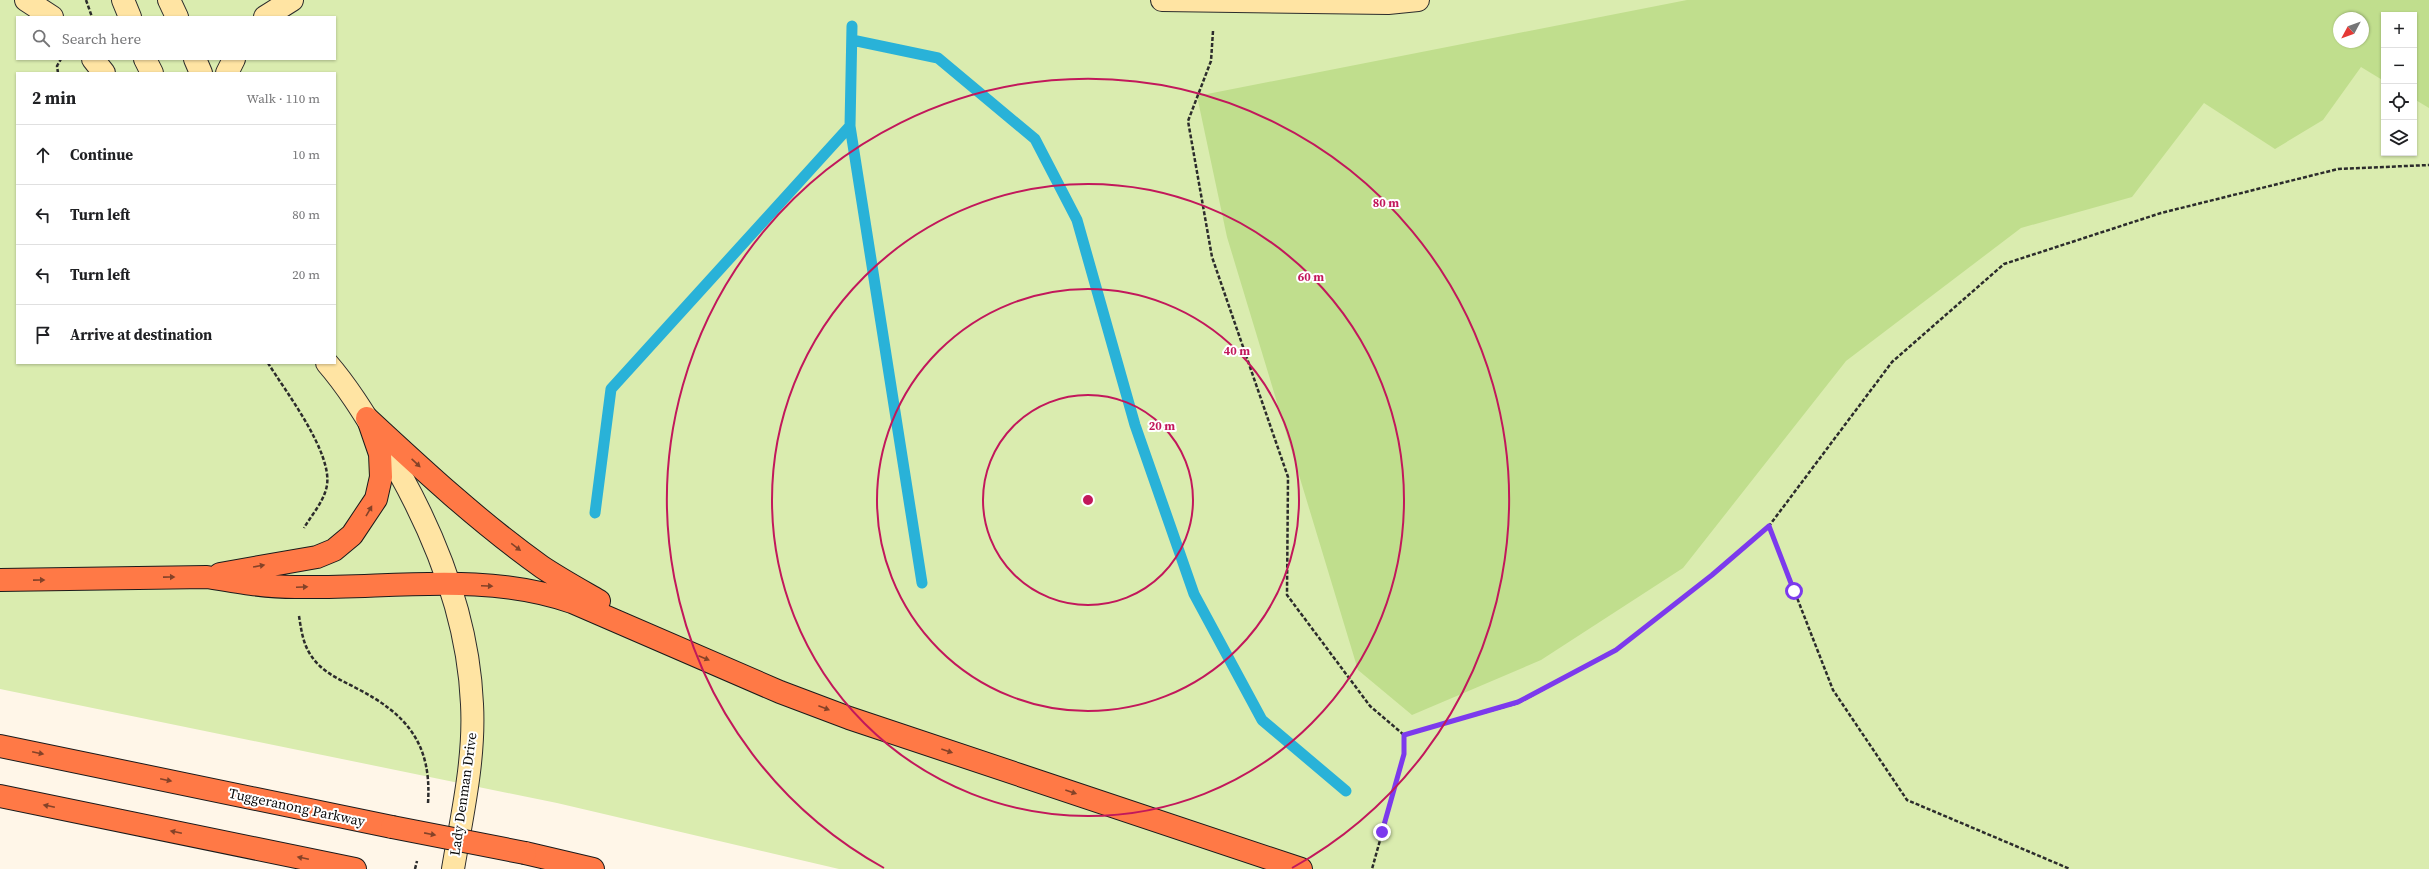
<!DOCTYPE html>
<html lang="en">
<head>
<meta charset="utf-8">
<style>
  body { margin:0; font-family:"Source Serif 4",serif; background:#f6f6f6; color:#202124 }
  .controls { position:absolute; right:12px; top:12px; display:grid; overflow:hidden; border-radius:0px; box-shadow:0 1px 3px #0004 }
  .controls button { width:36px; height:36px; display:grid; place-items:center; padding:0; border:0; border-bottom:1px solid #e0e0e0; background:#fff; color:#202124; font:20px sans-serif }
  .compass { position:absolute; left:2333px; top:12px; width:36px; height:36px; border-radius:50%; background:#fff; box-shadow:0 1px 3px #0004; rotate:229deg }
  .stop { position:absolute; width:12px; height:12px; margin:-9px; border:3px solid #7c3aed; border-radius:50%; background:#fff }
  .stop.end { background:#7c3aed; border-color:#fff; box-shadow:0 1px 4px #0008 }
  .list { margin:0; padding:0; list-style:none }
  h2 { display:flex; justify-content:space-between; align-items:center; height:52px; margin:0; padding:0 16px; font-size:17px }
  h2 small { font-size:13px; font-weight:400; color:#757577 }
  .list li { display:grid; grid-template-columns:26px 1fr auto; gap:12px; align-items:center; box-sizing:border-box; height:60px; padding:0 16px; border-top:1px solid #e0e0e0 }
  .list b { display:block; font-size:15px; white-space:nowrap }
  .list em { font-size:13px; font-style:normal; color:#757577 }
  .icon { flex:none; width:22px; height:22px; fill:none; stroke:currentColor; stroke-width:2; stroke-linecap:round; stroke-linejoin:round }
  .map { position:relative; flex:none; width:2429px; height:869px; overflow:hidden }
  .search { position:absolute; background:#fff; box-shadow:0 1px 3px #0004; left:16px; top:16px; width:320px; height:44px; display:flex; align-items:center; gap:10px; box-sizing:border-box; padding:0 14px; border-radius:0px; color:#757577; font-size:15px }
  .panel { position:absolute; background:#fff; box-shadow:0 1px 3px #0004; left:16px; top:72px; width:320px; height:292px; border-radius:0px }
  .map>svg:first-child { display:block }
</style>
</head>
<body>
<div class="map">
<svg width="2429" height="869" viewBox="0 0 2429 869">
  <rect width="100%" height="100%" fill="#fff6e8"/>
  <path fill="#daecaf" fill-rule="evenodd" d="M0,0H2429V869H839L557,803L0,689ZM2384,15H2414V153H2384ZM17,17H335V59H17ZM2339,18H2363V42H2339ZM17,73H335V363H17Z"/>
  <path fill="#c0de8d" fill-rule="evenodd" d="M1687,0H2429V108L2414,99V15H2384V81L2361,67L2323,120L2275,149L2204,103L2132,197L2021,228L1846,361L1683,568L1541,660L1412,715L1358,670L1227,237L1197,96ZM2339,18H2363V42H2339Z"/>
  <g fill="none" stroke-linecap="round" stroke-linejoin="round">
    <path stroke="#29b2d8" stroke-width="11" d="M852,40L938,58L1035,139L1077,220L1135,425L1194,594L1262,720L1346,791
      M850,126L922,583
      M595,513L611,389L850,126L852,26"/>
    <g stroke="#2c2c2c" stroke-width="24">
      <path id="secondary" d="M26,0L52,17
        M123,0L130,17
        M169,0L177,17
        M1162,0L1388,3L1418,0
        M265,17L292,0
        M93,59L104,73
        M145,59L152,73
        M195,59L201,73
        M227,73L234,59
        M327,363C347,386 363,412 379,438C428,517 468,609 472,704C475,759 462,815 453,869"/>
    </g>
    <g stroke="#1b1b1b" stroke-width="24">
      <path id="highway" d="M367,418C423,470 479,522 542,567C560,579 580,590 599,601
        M220,574L317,557L334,550L352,535L376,499L381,477L380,454L369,422
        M0,580L207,577C236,582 265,587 295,587C386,589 484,571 572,602L780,692L849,718L1301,869
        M0,746L392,827
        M0,796L355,869
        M525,853L593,869"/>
    </g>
    <path stroke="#2c2c2c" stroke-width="2.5" stroke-dasharray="4 2" stroke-linecap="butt" d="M86,0L92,17
      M1213,31L1211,61L1188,121L1212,257L1288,477L1287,595L1370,706L1404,735V754L1372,869
      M58,73L57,66L61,59
      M268,363C286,392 332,452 327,485C324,502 312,514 304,528
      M1769,526L1833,690L1907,800L2070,869
      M299,616C301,629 303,643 310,654C321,672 339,679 356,688C407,714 432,744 428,803
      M1404,735L1518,703L1616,650L1712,575L1769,526L1892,362L2004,264L2161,213L2338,169L2429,165
      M415,869L417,861"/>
    <use href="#secondary" stroke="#ffe4a3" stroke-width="22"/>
    <use href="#highway" stroke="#ff7946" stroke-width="22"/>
    <g stroke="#1b1b1b" stroke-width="24" stroke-linecap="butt">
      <path id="highway-bridge" d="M392,827L525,853"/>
    </g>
    <use href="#highway-bridge" stroke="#ff7946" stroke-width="22"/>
  </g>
  <defs><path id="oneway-solid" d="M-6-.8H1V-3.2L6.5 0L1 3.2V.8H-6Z"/></defs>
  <g fill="#844228">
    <use href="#oneway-solid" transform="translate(416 463) rotate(43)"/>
    <use href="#oneway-solid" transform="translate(369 511) rotate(-60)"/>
    <use href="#oneway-solid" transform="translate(516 547) rotate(37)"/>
    <use href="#oneway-solid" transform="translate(259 566) rotate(-10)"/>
    <use href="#oneway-solid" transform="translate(169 577) rotate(-1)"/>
    <use href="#oneway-solid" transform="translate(39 580) rotate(-1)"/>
    <use href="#oneway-solid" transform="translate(487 586) rotate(3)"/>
    <use href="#oneway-solid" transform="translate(302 587) rotate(-2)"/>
    <use href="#oneway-solid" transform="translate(704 658) rotate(23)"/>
    <use href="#oneway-solid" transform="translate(824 708) rotate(21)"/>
    <use href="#oneway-solid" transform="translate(947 751) rotate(19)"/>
    <use href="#oneway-solid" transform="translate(38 753) rotate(12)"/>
    <use href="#oneway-solid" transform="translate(166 780) rotate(12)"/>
    <use href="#oneway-solid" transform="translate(1071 792) rotate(19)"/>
    <use href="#oneway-solid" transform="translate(49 806) rotate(-168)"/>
    <use href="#oneway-solid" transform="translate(176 832) rotate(-168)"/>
    <use href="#oneway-solid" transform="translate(430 834) rotate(11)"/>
    <use href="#oneway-solid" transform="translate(303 858) rotate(-168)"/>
  </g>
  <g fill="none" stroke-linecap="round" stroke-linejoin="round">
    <path stroke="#7c3aed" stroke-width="5" d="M1382,832L1404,754V735L1518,702L1616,650L1712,575L1769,526L1794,591"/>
  </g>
  <g fill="none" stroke="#c2185b" stroke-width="2">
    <circle cx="1088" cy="500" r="105"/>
    <circle cx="1088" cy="500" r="211"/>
    <circle cx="1088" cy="500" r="316"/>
    <path d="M884 868A421 421 0 1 1 1292 868"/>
  </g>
  <g text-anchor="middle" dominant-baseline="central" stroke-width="4" stroke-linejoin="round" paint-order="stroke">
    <g font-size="14" fill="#0a0a0a" stroke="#fff">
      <text transform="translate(463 794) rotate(-82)">Lady Denman Drive</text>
      <text transform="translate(297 807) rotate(12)">Tuggeranong Parkway</text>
    </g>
  </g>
  <circle cx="1088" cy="500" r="6" fill="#c2185b" stroke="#fff" stroke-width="2"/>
  <g font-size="12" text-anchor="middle" font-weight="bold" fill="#c2185b" stroke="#fff" stroke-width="4" stroke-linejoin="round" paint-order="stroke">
    <text x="1386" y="207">80 m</text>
    <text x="1311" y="281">60 m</text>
    <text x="1237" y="355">40 m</text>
    <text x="1162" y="430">20 m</text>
  </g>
</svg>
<div class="controls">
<button>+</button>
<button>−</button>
<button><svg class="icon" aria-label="locate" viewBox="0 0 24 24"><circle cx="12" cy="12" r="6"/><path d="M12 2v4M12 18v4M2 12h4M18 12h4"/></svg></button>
<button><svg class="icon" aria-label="layers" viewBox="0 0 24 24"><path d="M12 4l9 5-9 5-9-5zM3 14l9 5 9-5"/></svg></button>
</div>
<svg class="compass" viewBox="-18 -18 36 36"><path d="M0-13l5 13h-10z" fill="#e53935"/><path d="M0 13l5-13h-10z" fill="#757577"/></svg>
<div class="stop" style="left:1794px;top:591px"></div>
<div class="stop end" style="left:1382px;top:832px"></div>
<div class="search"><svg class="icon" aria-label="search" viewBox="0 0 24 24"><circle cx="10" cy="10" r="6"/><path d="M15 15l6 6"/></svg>Search here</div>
<section class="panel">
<h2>2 min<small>Walk · 110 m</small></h2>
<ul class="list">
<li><svg class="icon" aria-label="ahead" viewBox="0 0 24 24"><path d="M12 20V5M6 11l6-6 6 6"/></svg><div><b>Continue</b></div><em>10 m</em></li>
<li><svg class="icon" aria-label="left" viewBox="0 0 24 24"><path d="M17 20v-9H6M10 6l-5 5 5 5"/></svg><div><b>Turn left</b></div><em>80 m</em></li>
<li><svg class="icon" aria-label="left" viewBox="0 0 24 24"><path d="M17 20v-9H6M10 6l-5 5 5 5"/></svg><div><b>Turn left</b></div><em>20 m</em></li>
<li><svg class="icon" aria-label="arrive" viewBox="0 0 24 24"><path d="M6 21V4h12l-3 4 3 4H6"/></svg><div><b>Arrive at destination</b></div></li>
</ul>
</section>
</div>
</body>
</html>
